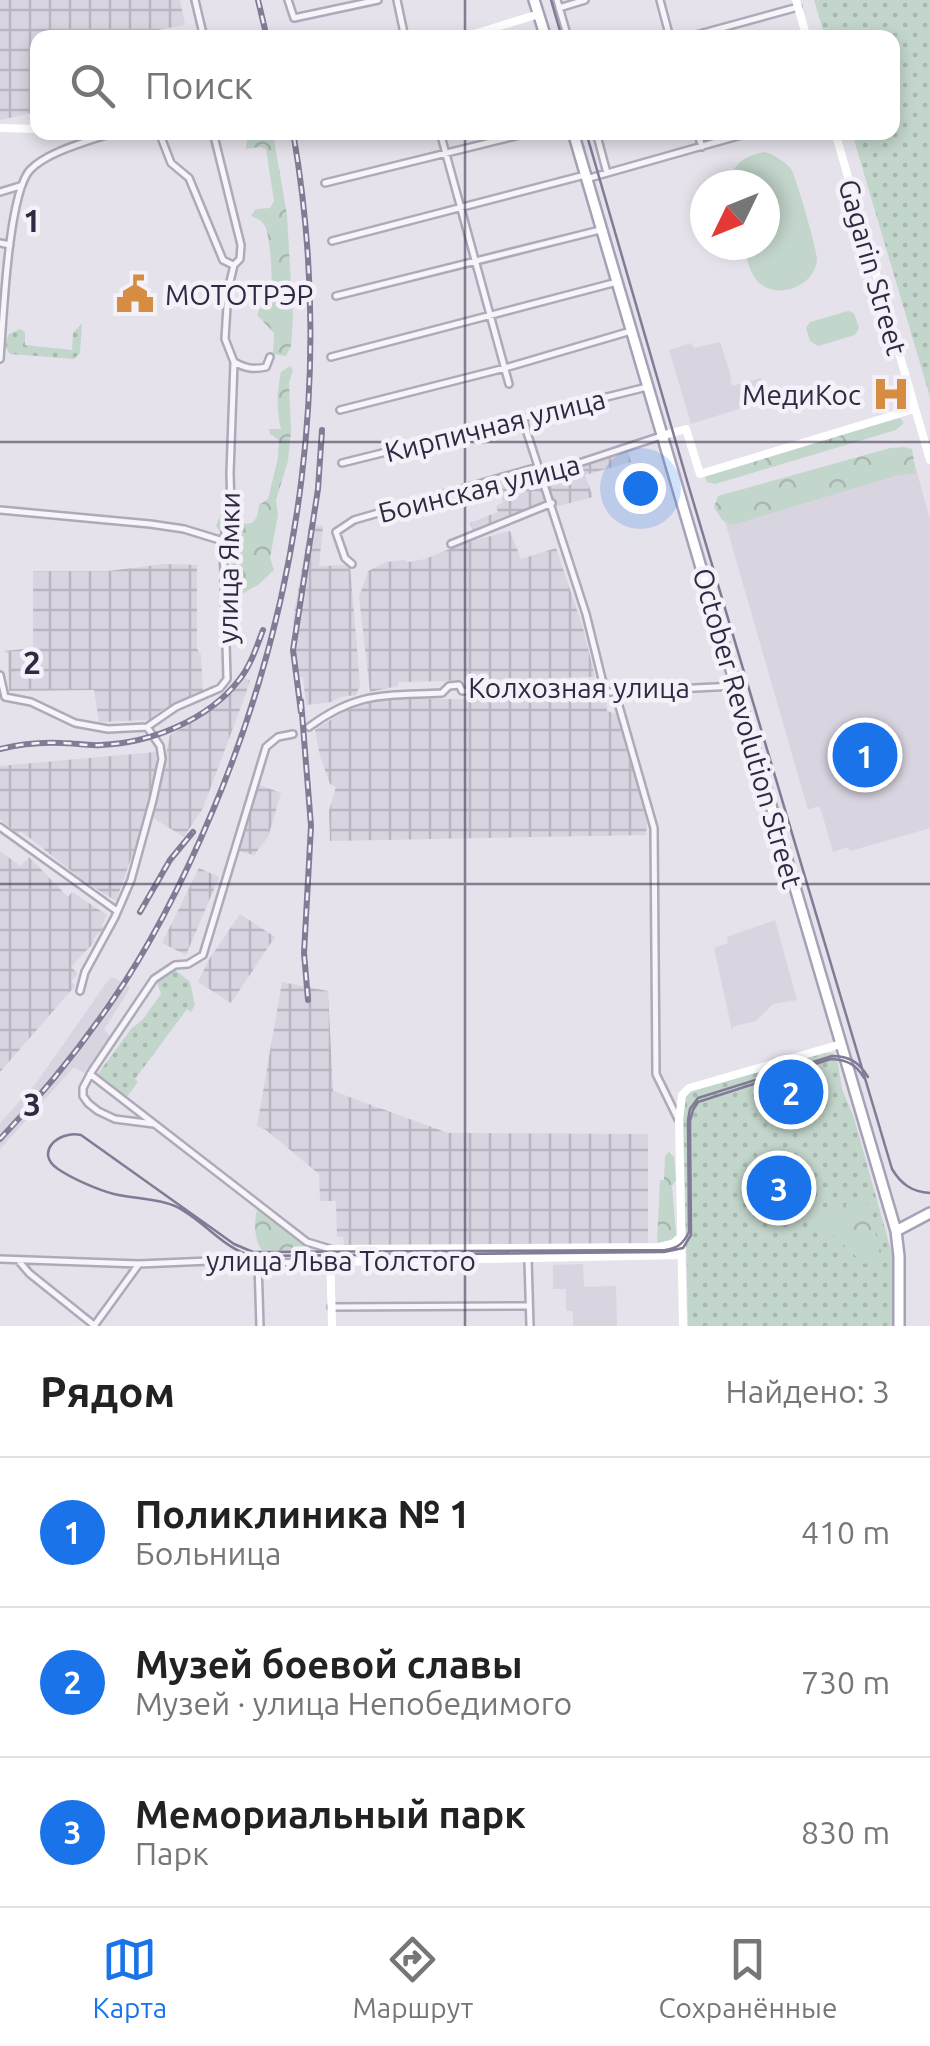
<!DOCTYPE html>
<html lang="ru">
<head>
<meta charset="utf-8">
<style>
  body { margin:0; font-family:Ubuntu,sans-serif; background:#f2f2f2; color:#222 }
  .compass { position:absolute; left:690px; top:170px; width:90px; height:90px; border-radius:50%; background:#fff; box-shadow:0 5px 15px #0003; rotate:227deg }
  .you { position:absolute; left:640px; top:488px; width:35px; height:35px; margin:-25px; border:8px solid #fff; border-radius:50%; background:#1a73e8; box-shadow:0 0 0 15px #1a73e833 }
  .badge { display:grid; place-items:center; width:65px; height:65px; border-radius:50%; background:#1a73e8; color:#fff; font-size:32px; font-weight:700 }
  .pin { position:absolute; translate:-50% -50%; border:5px solid #fff; box-shadow:0 2px 10px #0006 }
  .list { margin:0; padding:0; list-style:none }
  h2 { display:flex; justify-content:space-between; align-items:center; height:130px; margin:0; padding:0 40px; font-size:42px }
  h2 small { font-size:32px; font-weight:400; color:#767676 }
  .list li { display:grid; grid-template-columns:65px 1fr auto; gap:30px; align-items:center; box-sizing:border-box; height:150px; padding:0 40px; border-top:2px solid #e0e0e0 }
  .list b { display:block; font-size:38px; white-space:nowrap }
  .list p { margin:0; font-size:32px; white-space:nowrap; color:#767676 }
  .list em { font-size:32px; font-style:normal; color:#767676 }
  .icon { flex:none; width:55px; height:55px; fill:none; stroke:currentColor; stroke-width:2; stroke-linecap:round; stroke-linejoin:round }
  .map { position:relative; flex:none; width:930px; height:1326px; overflow:hidden }
  .search { position:absolute; background:#fff; box-shadow:0 5px 15px #0003; left:30px; right:30px; top:30px; height:110px; display:flex; align-items:center; gap:25px; box-sizing:border-box; padding:0 35px; border-radius:20px; color:#767676; font-size:38px }
  .sheet { height:580px; background:#fff }
  nav { display:flex; justify-content:space-around; align-items:center; box-sizing:border-box; height:140px; border-top:2px solid #e0e0e0; background:#fff; font-size:28px; color:#767676 }
  nav a { display:grid; justify-items:center; gap:5px }
  nav .on { color:#1a73e8 }
  .map>svg:first-child { display:block }
</style>
</head>
<body>
<div class="map">
<svg width="930" height="1326" viewBox="0 0 930 1326">
  <defs>
    <pattern id="industrial-grid" width="8" height="8" patternUnits="userSpaceOnUse" patternTransform="scale(2.5)"><rect width="8" height="8" fill="#d8d4e0"/><path d="M0 4h8M4 0v8" fill="none" stroke="#bab6c1"/></pattern>
    <pattern id="grass-dots" width="8" height="8" patternUnits="userSpaceOnUse" patternTransform="scale(2.5)"><rect width="8" height="8" fill="#c3d6cb"/><path d="M2 2h.1M6 6h.1" fill="none" stroke="#a8b8b0" stroke-width="1.8" stroke-linecap="round"/></pattern>
    <pattern id="forest-crowns" width="20" height="18" patternUnits="userSpaceOnUse" patternTransform="scale(2.5)"><rect width="20" height="18" fill="#c3d6cb"/><path d="M2 6a3 3 0 1 1 6 0M12 15a3 3 0 1 1 6 0" fill="none" stroke="#a8b8b0"/></pattern>
  </defs>
  <rect width="100%" height="100%" fill="#e5e2eb"/>
  <path fill="#d8d4e0" d="M720,342L732,379L730,380L732,386L761,378L767,400L691,424L669,350L691,343L694,348Z
    M914,462L930,519V828L850,851L848,847L833,852L821,810L818,806L808,810L724,518Z
    M775,920L797,1000L773,1004L756,1021L734,1026L732,1030L714,948L728,943L727,937Z
    M113,977L130,988L104,1030L110,1036L84,1073L74,1067L0,1149V1123L37,1082L109,979Z
    M583,1264L584,1287L616,1286L617,1326H573V1311H566V1289H553V1265Z"/>
  <path fill="url(#industrial-grid)" d="M0,0H180L185,25L119,37L38,38L37,112L0,120Z
    M628,452L631,462L585,475L593,497L555,507L548,486V475Z
    M534,472L549,510L475,536L470,523L498,512L496,506L503,502L496,484Z
    M309,525L323,526L319,566L350,565L360,685L356,695L340,697L332,702L306,705L303,677H297L293,620Z
    M510,531L521,559L556,548L583,628L595,677L403,682H398V686L370,692L359,597L368,571L386,562L404,560L409,562L425,559L464,543Z
    M165,564L197,565V649L201,655L203,692L178,701L157,713L151,720L99,722L94,690L9,691L8,654L4,651L33,648V571H108Z
    M244,678L250,680L245,696L203,808L184,837L153,818L170,735L209,711Z
    M606,695L607,711L616,714L647,821L646,835L330,841L329,811L336,787L330,784L320,756L315,730L355,704L376,699H525Z
    M156,752V775L145,819L116,901L81,879L21,831L17,834L0,819V766Z
    M257,784L281,793L268,837L254,855L239,851V848Z
    M0,851L20,866L29,857L68,897L72,892L107,915L102,925L104,928L93,939L95,941L71,967L78,974L71,981L75,986L0,1072Z
    M199,868L219,877L186,955L162,943Z
    M240,914L275,937L231,1003L198,982L208,961Z
    M282,982L328,991L333,1091L448,1133L648,1134V1245H344L343,1237H337L336,1201H320L319,1174L266,1130L257,1126Z"/>
  <path fill="url(#grass-dots)" d="M814,0H930V397L852,133L892,132V38L825,37Z
    M82,323L80,353L74,359L10,354L4,345L9,334L20,329L25,332V345L72,350L73,333Z
    M173,968L190,982L195,1005L191,1012L187,1009L135,1079L138,1082L127,1097L97,1075L131,1029L143,1019L161,994L157,982L167,970Z
    M825,1053H832L837,1058L842,1089L854,1118L892,1254L893,1326H688L683,1101L690,1091Z"/>
  <path fill="url(#forest-crowns)" d="M237,133H273L287,215L293,318L291,346L286,356L273,354L274,333L257,315L260,308L271,304C273,290 271,237 265,226C261,220 258,219 251,216L256,209L270,208L274,201L266,149L260,147L246,149L247,138H242V133Z
    M290,366L293,370L289,382L291,431L288,461L276,500L278,515L270,558L274,570L258,585L231,600L229,592L235,581L229,582L227,578L234,561H230L227,552L229,537L222,534L216,526L222,512H234L243,524L252,523L257,517L259,505L268,499L278,458L279,440L270,434L269,429H281C276,410 277,390 281,372Z
    M900,418L904,423L896,430L715,484L707,482L705,477L706,474Z
    M904,447L912,449L916,473L895,476L732,525L722,520L714,507L718,496L890,448Z
    M669,1152L674,1157L676,1180L672,1186L676,1235C670,1242 665,1244 657,1242L660,1180H664L665,1156Z
    M863,1200L864,1203L866,1202L883,1258L864,1264L811,1215L813,1212Z
    M257,1210L264,1212L308,1248L304,1251L262,1250C254,1241 254,1221 257,1210Z"/>
  <path fill="#c3d6cb" d="M765,152C776,156 783,160 791,169C796,176 817,250 817,259C815,290 768,303 753,275C748,267 746,254 744,245H765V185H728C734,163 743,156 765,152Z
    M848,311L854,313L859,328L855,335L818,346L810,341L806,328L810,322Z"/>
  <g fill="none" stroke-linecap="round" stroke-linejoin="round">
    <g stroke="#afaab9" stroke-width="10">
      <path id="street" d="M195,0L204,38
        M288,0L294,18L378,0
        M397,0L405,38
        M557,0L568,38
        M660,0L670,38
        M559,8L585,0
        M685,38L798,7
        M159,132L171,163L189,178L223,260L233,265
        M440,132L509,384
        M596,132L607,173
        M697,132L702,147
        M586,179L752,132
        M325,183L532,132
        M0,192L20,186
        M332,241L585,175
        M0,243L10,245
        M336,296L600,230
        M331,357L617,282
        M0,359C3,322 8,194 30,170C48,151 90,141 114,132
        M234,362C245,368 253,370 266,367L270,357
        M340,410L505,368L631,331
        M522,417L586,614L605,691
        M342,463L647,387
        M0,510L150,524L184,529L223,541
        M451,544L552,503
        M352,564L345,558L336,532L354,520L531,469L549,473L661,436
        M0,675L5,697L31,702L75,723L108,729L147,727
        M615,692L654,828L656,1074L678,1119
        M147,727L176,707L220,688L227,679L223,541L231,510L230,473L234,362L225,339L228,290L234,265L240,259L241,245L213,132
        M309,727C358,691 384,696 442,693L449,686L459,685L462,691L615,692L735,686
        M0,827L117,911
        M80,991L85,972L115,917L131,880L153,800L162,759L160,746L147,727
        M90,1074L307,1242L330,1249
        M154,1124L115,1119L98,1111L88,1103L83,1096V1088L92,1071L154,979L175,965L188,964L203,955L266,747L278,737L293,734
        M0,1259L139,1264L233,1260L258,1263L331,1262
        M528,1259L530,1326
        M18,1260L29,1273L95,1326
        M258,1263L260,1326
        M331,1307L529,1306
        M94,1326L139,1264"/>
    </g>
    <g stroke="#a7a1b8" stroke-width="14">
      <path id="primary" d="M534,0L546,38
        M573,132L896,1231L899,1256V1326
        M896,1231L930,1213"/>
    </g>
    <use href="#street" stroke="#f7f5f9" stroke-width="5"/>
    <path stroke="#fff" stroke-width="8" d="M796,0L807,38
      M461,38L539,14
      M0,128L38,129
      M835,132L930,460
      M661,436L686,429L700,474L914,409
      M331,1262L682,1255
      M332,1326L330,1249L659,1247L674,1243L682,1236
      M683,1326L679,1121L682,1095L689,1088L841,1044"/>
    <use href="#primary" stroke="#fff" stroke-width="9"/>
    <path stroke="#827b96" stroke-width="2.5" d="M551,0L562,38
      M586,132L688,484L892,1169C901,1184 912,1192 930,1193
      M864,1078C856,1064 847,1060 831,1059L698,1102L693,1110L690,1121L691,1235L683,1248L664,1252L252,1256C222,1248 203,1219 175,1206C156,1198 134,1199 114,1194C98,1190 71,1178 58,1169C34,1153 58,1130 81,1135L234,1244L253,1252L665,1250C678,1248 683,1244 689,1232L688,1120L690,1109L698,1098L832,1056C849,1056 859,1062 868,1077"/>
    <g stroke="#827b96" stroke-width="6">
      <path id="rail" d="M258,0L267,38
        M301,701L311,826L304,953L308,1000
        M301,712L293,650L318,489L322,430
        M0,749C20,744 41,742 62,743C75,743 88,746 101,745C151,743 208,720 239,680C250,667 257,646 263,630
        M140,912L170,860L193,832
        M0,1139C40,1097 77,1052 110,1004C152,944 185,877 213,810C303,597 333,361 293,132"/>
    </g>
    <use href="#rail" stroke="#f4f2f8" stroke-width="2.5" stroke-dasharray="8" stroke-linecap="butt"/>
  </g>
  <path fill="none" stroke="#312944" stroke-width="2.5" stroke-opacity="0.55" d="M465,0V38M465,132V1326M0,442H930M0,884H930"/>
  <defs>
    <g id="civic-bare" transform="scale(3)"><path d="M-.6-6.5H3V-4.5H.6V-3L4-1V1h2V6H-6V1h2V-1L-.6-3ZM-1.2 2.5V6h2.4V2.5Z" fill="#d68d42" stroke="#f4f2f8" stroke-width="2.5" paint-order="stroke"/></g>
    <g id="hospital-bare" transform="scale(3)"><path d="M-5-5h3v3.5h4V-5h3V5h-3V1.5h-4V5h-3Z" fill="#d68d42" stroke="#f4f2f8" stroke-width="2.5" paint-order="stroke"/></g>
  </defs>
  <g fill-rule="evenodd">
    <use href="#civic-bare" x="135" y="294"/>
    <use href="#hospital-bare" x="891" y="394"/>
  </g>
  <g text-anchor="middle" dominant-baseline="central" stroke-width="9" stroke-linejoin="round" paint-order="stroke">
    <g font-size="28" fill="#312944" stroke="#f4f2f8">
      <text transform="translate(873 267) rotate(74)">Gagarin Street</text>
      <text transform="translate(495 425) rotate(-14)">Кирпичная улица</text>
      <text transform="translate(479 488) rotate(-14)">Боинская улица</text>
      <text transform="translate(228 568) rotate(-89)">улица Ямки</text>
      <text x="579" y="687">Колхозная улица</text>
      <text transform="translate(748 728) rotate(74)">October Revolution Street</text>
      <text x="341" y="1260">улица Льва Толстого</text>
    </g>
    <g font-size="28" fill="#312944" stroke="#f4f2f8" text-anchor="start">
      <text x="165" y="294">МОТОТРЭР</text>
      <text x="861" y="394" text-anchor="end">МедиКос</text>
    </g>
  </g>
  <g font-size="32" text-anchor="middle" font-weight="bold" fill="#312944" stroke="#f4f2f8" stroke-width="9" stroke-linejoin="round" paint-order="stroke">
    <text x="32" y="232">1</text>
    <text x="32" y="674">2</text>
    <text x="32" y="1116">3</text>
  </g>
</svg>
<svg class="compass" viewBox="-18 -18 36 36"><path d="M0-13l5 13h-10z" fill="#e53935"/><path d="M0 13l5-13h-10z" fill="#767676"/></svg>
<div class="you"></div>
<div class="pin badge" style="left:865px;top:755px">1</div>
<div class="pin badge" style="left:791px;top:1092px">2</div>
<div class="pin badge" style="left:779px;top:1188px">3</div>
<div class="search"><svg class="icon" aria-label="search" viewBox="0 0 24 24"><circle cx="10" cy="10" r="6"/><path d="M15 15l6 6"/></svg>Поиск</div>
</div>
<section class="sheet">
<h2>Рядом<small>Найдено: 3</small></h2>
<ul class="list">
<li><span class="badge">1</span><div><b>Поликлиника № 1</b><p>Больница</p></div><em>410 m</em></li>
<li><span class="badge">2</span><div><b>Музей боевой славы</b><p>Музей · улица Непобедимого</p></div><em>730 m</em></li>
<li><span class="badge">3</span><div><b>Мемориальный парк</b><p>Парк</p></div><em>830 m</em></li>
</ul>
</section>
<nav>
<a class="on"><svg class="icon" aria-label="map" viewBox="0 0 24 24"><path d="M3 6l6-2 6 2 6-2v14l-6 2-6-2-6 2zM9 4v14M15 6v14"/></svg>Карта</a>
<a><svg class="icon" aria-label="directions" viewBox="0 0 24 24"><path d="M12 3l9 9-9 9-9-9zM9 14v-3h6M13 9l2 2-2 2"/></svg>Маршрут</a>
<a><svg class="icon" aria-label="saved" viewBox="0 0 24 24"><path d="M7 4h10v16l-5-4-5 4z"/></svg>Сохранённые</a>
</nav>
</body>
</html>
